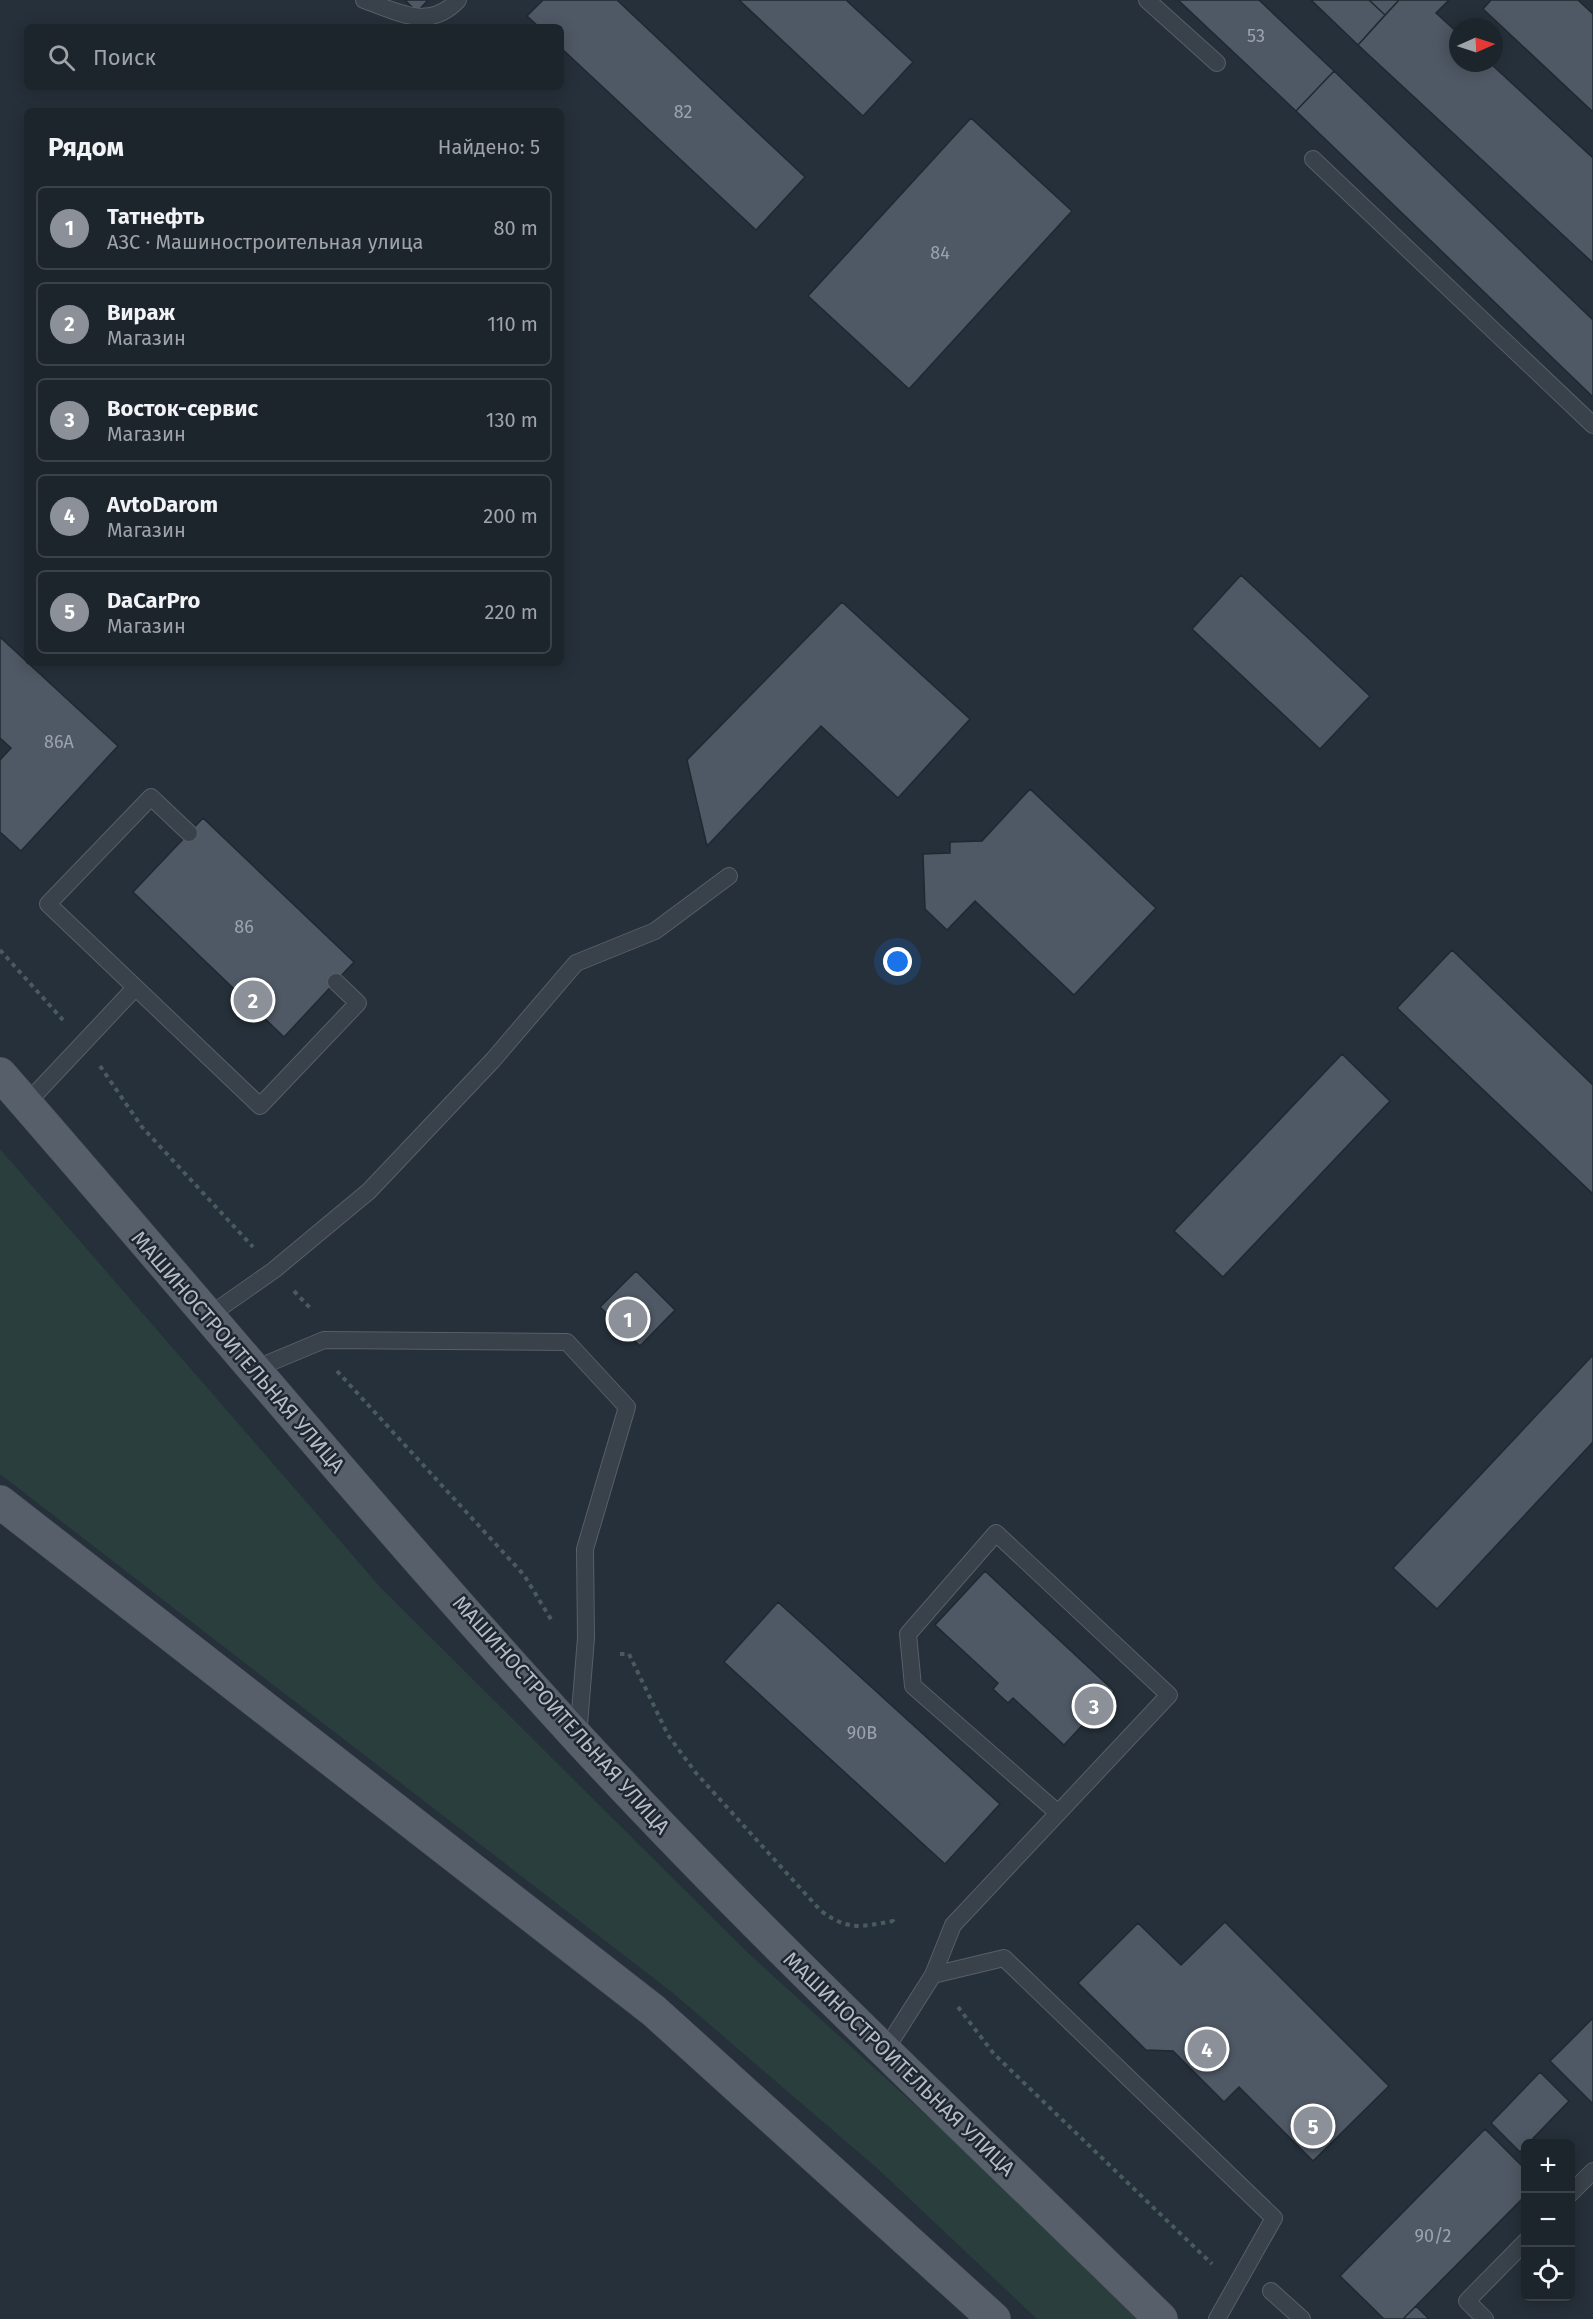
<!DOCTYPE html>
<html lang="ru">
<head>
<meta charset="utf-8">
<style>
  body { margin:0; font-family:"Fira Sans",sans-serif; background:#293038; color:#f1f3f6 }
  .controls { position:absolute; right:18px; bottom:18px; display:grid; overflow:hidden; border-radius:9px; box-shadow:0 3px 15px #0003 }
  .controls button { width:54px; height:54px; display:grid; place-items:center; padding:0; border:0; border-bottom:2px solid #3a4148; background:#1c242c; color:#f1f3f6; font:30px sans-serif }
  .compass { position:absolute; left:1449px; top:18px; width:54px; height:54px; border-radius:50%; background:#1c242c; box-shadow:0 3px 15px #0003; rotate:87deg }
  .you { position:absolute; left:898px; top:962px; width:21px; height:21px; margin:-15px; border:4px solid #fff; border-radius:50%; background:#1a73e8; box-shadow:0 0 0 9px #1a73e833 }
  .badge { display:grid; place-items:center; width:39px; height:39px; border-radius:50%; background:#8c9099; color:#fff; font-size:20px; font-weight:700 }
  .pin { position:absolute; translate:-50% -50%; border:3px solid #fff; box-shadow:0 2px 6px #0006 }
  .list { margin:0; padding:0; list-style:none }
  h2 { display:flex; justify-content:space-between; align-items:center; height:78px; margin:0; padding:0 24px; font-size:26px }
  h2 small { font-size:20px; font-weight:400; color:#a0a4a9 }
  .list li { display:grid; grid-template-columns:39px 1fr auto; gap:18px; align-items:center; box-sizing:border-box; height:84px; margin:0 12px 12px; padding:0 12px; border:2px solid #3a4148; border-radius:9px }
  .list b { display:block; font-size:22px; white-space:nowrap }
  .list p { margin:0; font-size:20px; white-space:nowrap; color:#a0a4a9 }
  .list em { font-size:20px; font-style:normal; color:#a0a4a9 }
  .icon { flex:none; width:33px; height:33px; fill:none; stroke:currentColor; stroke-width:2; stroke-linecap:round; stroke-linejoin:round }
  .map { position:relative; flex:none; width:1593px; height:2319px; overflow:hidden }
  .search { position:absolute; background:#1c242c; box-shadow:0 3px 15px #0003; left:24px; top:24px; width:540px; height:66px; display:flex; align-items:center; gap:15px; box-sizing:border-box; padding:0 21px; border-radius:9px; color:#a0a4a9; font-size:22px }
  .panel { position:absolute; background:#1c242c; box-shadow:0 3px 15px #0003; left:24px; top:108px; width:540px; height:558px; border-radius:9px }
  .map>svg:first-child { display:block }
</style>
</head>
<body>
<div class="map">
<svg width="1593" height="2319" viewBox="0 0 1593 2319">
  <rect width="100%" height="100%" fill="#26303a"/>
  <path fill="#2a3e3d" d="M0,1149L381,1588L748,1953L1150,2319H1037L878,2169L673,1993L0,1474Z"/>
  <path fill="#4f5965" stroke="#202831" stroke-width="1.5" d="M405,0H428L417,12Z
    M543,0H617L805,177L756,230L561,48V27H539L527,16Z
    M739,0H846L913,62L863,116Z
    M1178,0H1259L1334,71L1296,111Z
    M1311,0H1369L1385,15L1358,45Z
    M1369,0H1399L1385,15Z
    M1399,0H1449L1436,13L1458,33V63H1490L1593,158V263L1358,45Z
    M1491,0H1578L1593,14V112L1483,9Z
    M1334,71L1593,320V397L1296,111Z
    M971,118L1072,211L909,389L808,296Z
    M1241,575L1370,696L1320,749L1192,629Z
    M842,602L970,719L898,798L821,726L707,846L687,760Z
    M0,637L118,746L21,851L0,832V760L11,748L0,738Z
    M1030,789L1156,908L1074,995L975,901L947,930L925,909L923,854L950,853V842L982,841Z
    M203,818L354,962L284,1037L133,892Z
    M1452,950L1593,1085V1194L1397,1008Z
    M1342,1054L1390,1101L1223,1277L1174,1231Z
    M636,1271L675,1310L640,1346L600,1307Z
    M1593,1355V1442L1437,1609L1393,1568Z
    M985,1571L1114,1691L1064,1745L1013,1698L1008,1703L993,1689L998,1683L935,1625Z
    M778,1602L1000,1804L945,1864L724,1662Z
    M1225,1922L1389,2086L1313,2161L1239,2087L1224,2102L1173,2051L1146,2050L1078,1983L1138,1923L1181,1965Z
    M1593,2018V2104L1550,2061Z
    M1540,2072L1569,2101L1520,2152L1491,2123Z
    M1485,2129L1526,2170V2195L1403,2319H1384L1340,2276Z
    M1416,2306L1429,2319H1403Z"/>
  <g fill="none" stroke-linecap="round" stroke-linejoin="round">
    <g stroke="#575f68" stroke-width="18">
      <path id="lane" d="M364,0C398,12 429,31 458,0
        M1147,0L1217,63
        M1313,159L1593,425
        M189,833L151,797L48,904L260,1106L358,1003L336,982
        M26,1104L135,988
        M207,1317L274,1270L369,1191L493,1060L576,963L655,931L729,876
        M252,1370L324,1340L567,1342L627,1407L585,1549L586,1638L578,1737
        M933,1975L953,1925L1169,1695L996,1533L908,1634L913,1686L1058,1813
        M886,2049L933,1975L1004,1958L1274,2218L1217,2319
        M1570,2194L1593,2171
        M1271,2291L1302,2319
        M1485,2319L1467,2301L1526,2241"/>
    </g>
    <g stroke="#454d56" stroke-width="34">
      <path id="primary" d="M0,1074C193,1295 380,1522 579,1739C765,1941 965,2127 1161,2319
        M0,1502L654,2011L994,2319"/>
    </g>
    <path stroke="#495b5c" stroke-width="4" stroke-dasharray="4.5 4.5" stroke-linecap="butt" d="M0,950L63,1020
      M100,1066L142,1127L253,1247
      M294,1291L312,1310
      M337,1371L524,1575L552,1621
      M620,1654H629L668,1735L696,1773L821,1911C849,1931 860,1927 893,1921L896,1925
      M958,2007L994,2054L1212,2264"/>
    <use href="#lane" stroke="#39414a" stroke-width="16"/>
    <use href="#primary" stroke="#57606a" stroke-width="33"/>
  </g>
  <g text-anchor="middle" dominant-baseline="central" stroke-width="5" stroke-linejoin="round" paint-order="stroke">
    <g font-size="18" fill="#9ca3ae">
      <text x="1256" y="36">53</text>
      <text x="683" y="112">82</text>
      <text x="940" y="253">84</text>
      <text x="59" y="742">86А</text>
      <text x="244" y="927">86</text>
      <text x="862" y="1733">90В</text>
      <text x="1433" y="2236">90/2</text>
    </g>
    <g font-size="21" fill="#b5bcc6" stroke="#1e262f">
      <text transform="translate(238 1352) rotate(49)">МАШИНОСТРОИТЕЛЬНАЯ УЛИЦА</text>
      <text transform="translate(561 1715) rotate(48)">МАШИНОСТРОИТЕЛЬНАЯ УЛИЦА</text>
      <text transform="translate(899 2064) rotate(44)">МАШИНОСТРОИТЕЛЬНАЯ УЛИЦА</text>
    </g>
  </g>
</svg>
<div class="controls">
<button>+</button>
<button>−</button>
<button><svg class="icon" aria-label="locate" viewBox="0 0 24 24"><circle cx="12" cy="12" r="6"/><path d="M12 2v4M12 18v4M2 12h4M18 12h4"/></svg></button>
</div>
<svg class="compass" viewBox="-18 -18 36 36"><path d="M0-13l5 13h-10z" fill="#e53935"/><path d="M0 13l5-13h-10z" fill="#a0a4a9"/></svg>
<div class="you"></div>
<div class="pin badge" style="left:628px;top:1319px">1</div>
<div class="pin badge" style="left:253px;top:1000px">2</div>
<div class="pin badge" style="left:1094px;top:1706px">3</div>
<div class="pin badge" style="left:1207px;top:2049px">4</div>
<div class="pin badge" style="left:1313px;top:2126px">5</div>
<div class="search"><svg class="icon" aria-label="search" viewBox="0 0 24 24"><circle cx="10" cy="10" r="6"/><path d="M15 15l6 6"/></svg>Поиск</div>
<section class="panel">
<h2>Рядом<small>Найдено: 5</small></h2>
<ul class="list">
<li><span class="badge">1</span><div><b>Татнефть</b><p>АЗС · Машиностроительная улица</p></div><em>80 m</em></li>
<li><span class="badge">2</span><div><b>Вираж</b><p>Магазин</p></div><em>110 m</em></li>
<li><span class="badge">3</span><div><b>Восток-сервис</b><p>Магазин</p></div><em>130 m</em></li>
<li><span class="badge">4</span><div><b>AvtoDarom</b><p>Магазин</p></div><em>200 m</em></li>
<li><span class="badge">5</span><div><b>DaCarPro</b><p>Магазин</p></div><em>220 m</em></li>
</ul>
</section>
</div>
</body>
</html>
